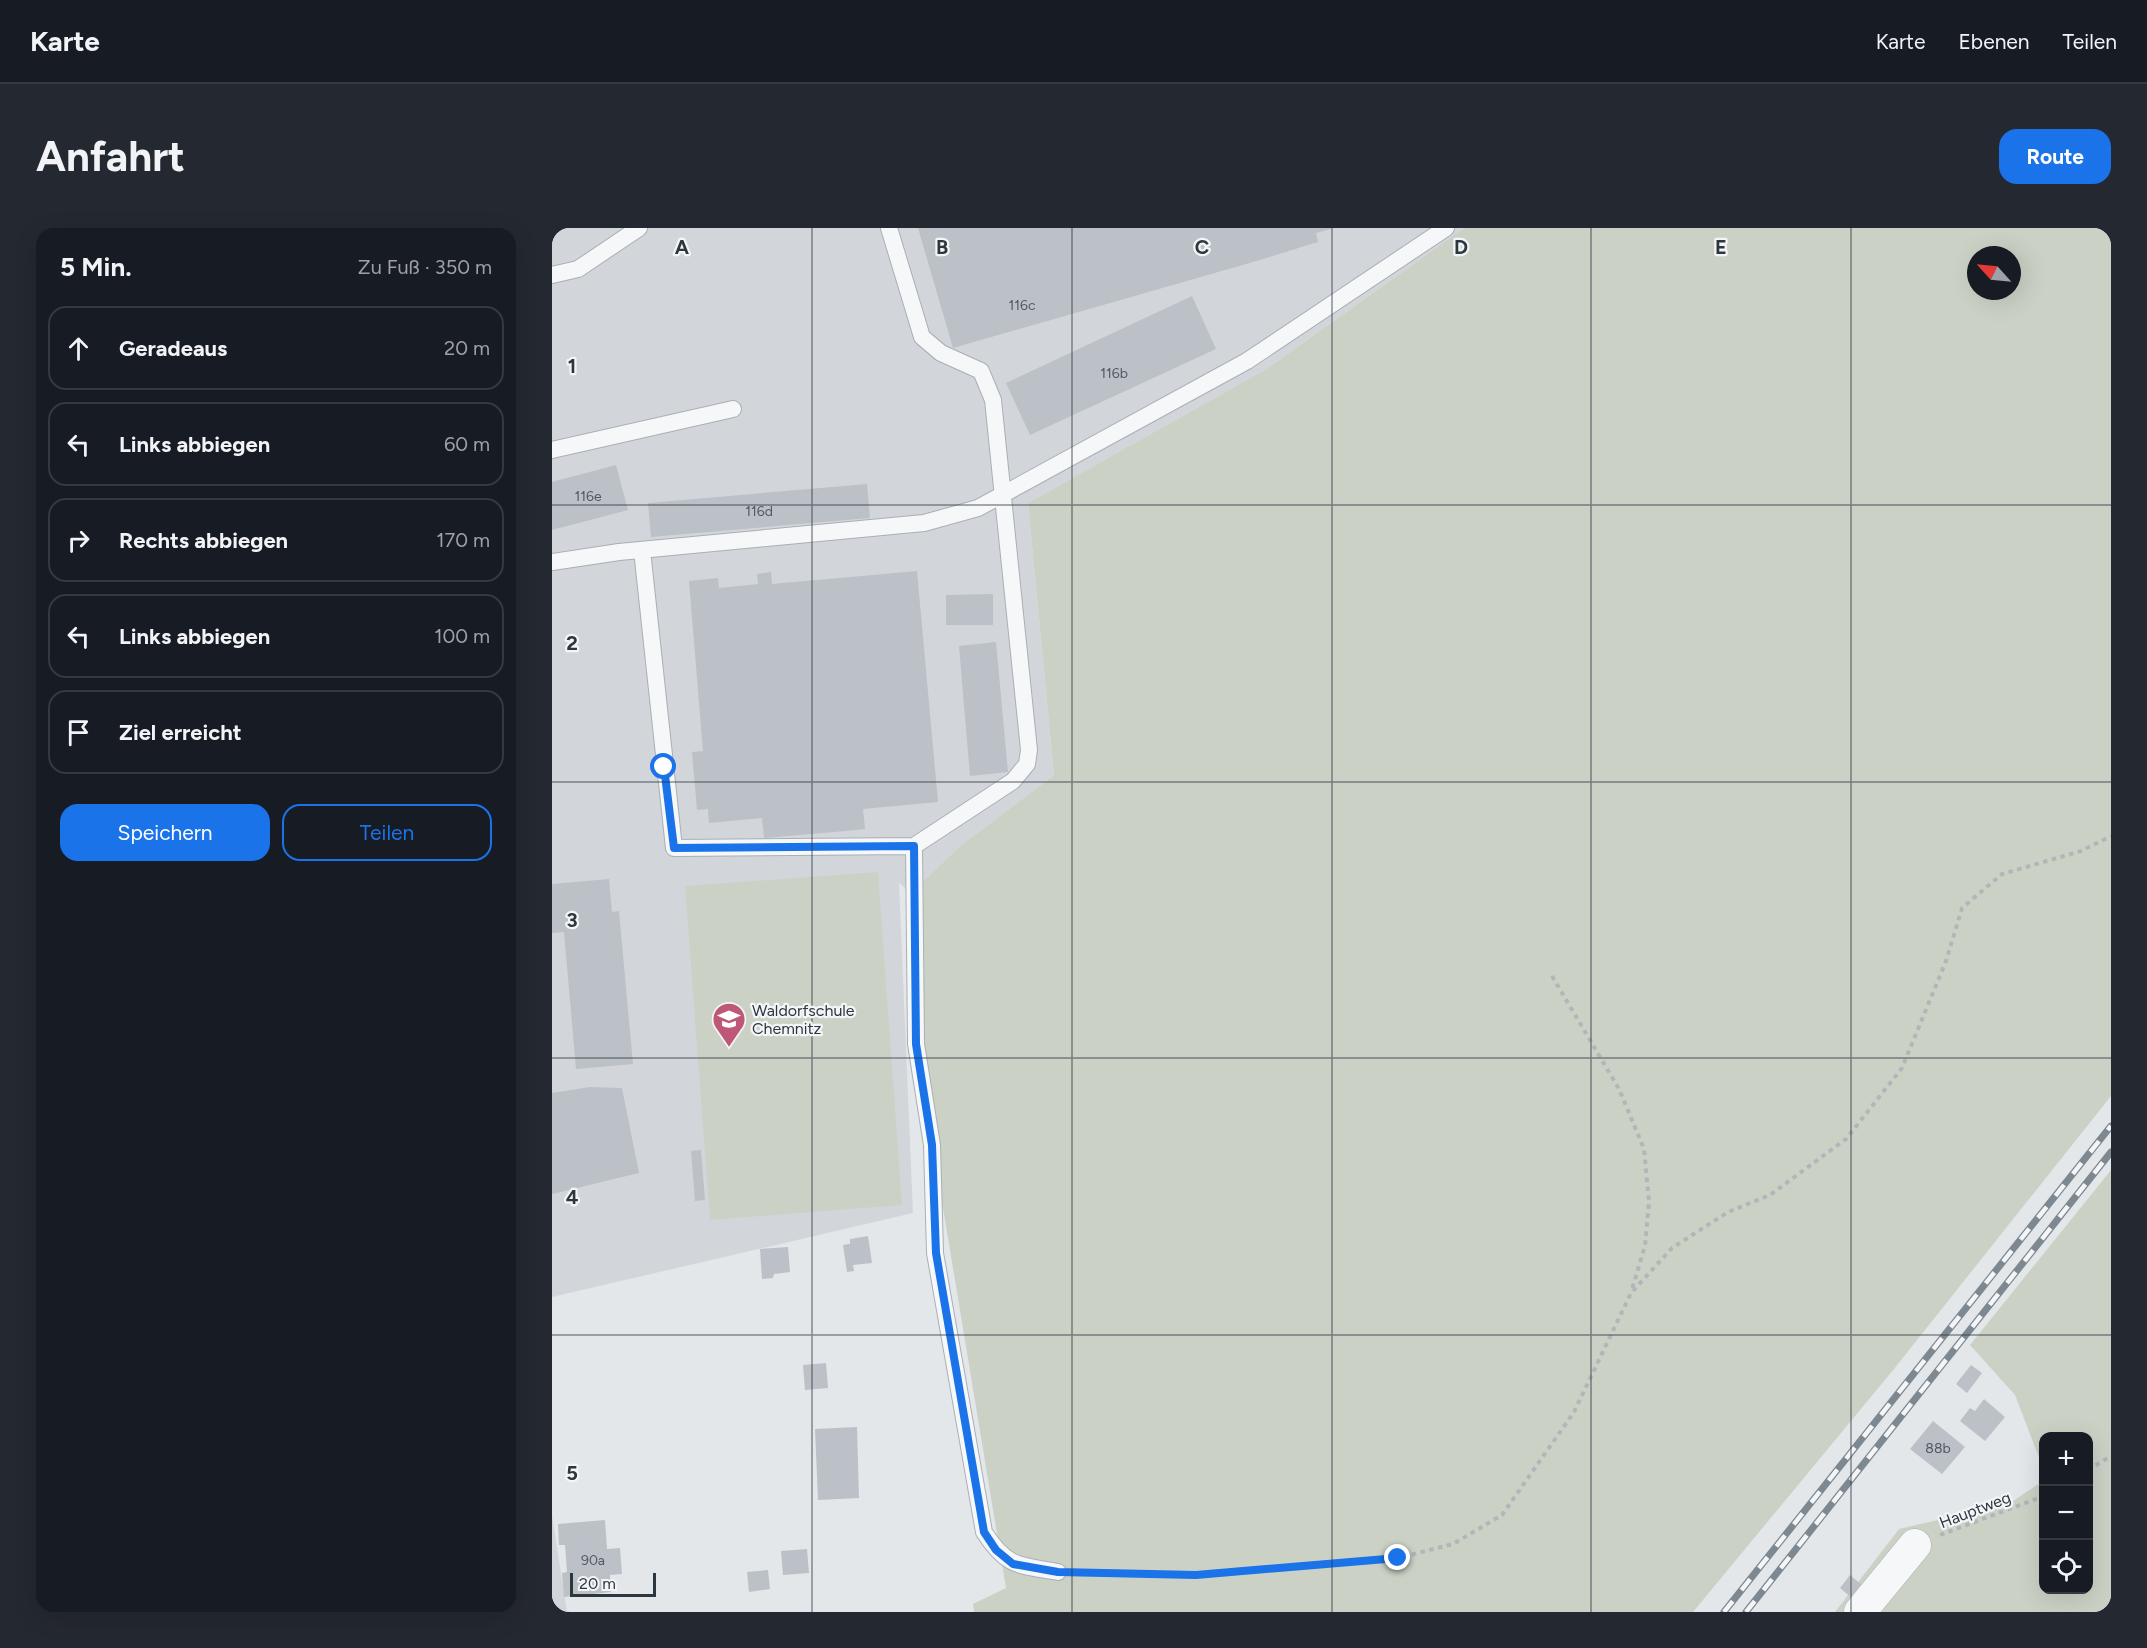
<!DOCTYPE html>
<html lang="de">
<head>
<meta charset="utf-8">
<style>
  body { margin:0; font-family:Figtree,sans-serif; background:#242831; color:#f1f3f6 }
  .controls { position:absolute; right:18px; bottom:18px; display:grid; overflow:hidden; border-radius:12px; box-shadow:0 6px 24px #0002 }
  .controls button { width:54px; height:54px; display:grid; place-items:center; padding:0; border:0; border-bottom:2px solid #363941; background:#171b24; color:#f1f3f6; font:30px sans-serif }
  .compass { position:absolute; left:1415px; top:18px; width:54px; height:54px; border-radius:50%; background:#171b24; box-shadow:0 6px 24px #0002; rotate:297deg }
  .scale { position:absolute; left:18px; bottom:15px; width:86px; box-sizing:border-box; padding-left:6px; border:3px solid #2d3740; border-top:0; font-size:16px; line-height:21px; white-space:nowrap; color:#2d3740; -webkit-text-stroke:4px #f3f5f7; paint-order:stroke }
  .stop { position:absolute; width:18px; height:18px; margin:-14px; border:4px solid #1a73e8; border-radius:50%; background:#fff }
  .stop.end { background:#1a73e8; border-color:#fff; box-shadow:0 2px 6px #0008 }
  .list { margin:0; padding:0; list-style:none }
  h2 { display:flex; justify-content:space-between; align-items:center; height:78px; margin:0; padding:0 24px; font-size:26px }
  h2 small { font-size:20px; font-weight:400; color:#9ea1a6 }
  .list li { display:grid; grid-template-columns:39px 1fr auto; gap:18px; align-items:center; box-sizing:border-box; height:84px; margin:0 12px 12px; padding:0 12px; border:2px solid #363941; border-radius:18px }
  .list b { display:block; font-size:22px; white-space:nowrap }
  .list em { font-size:20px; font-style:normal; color:#9ea1a6 }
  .actions { display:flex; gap:12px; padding:18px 24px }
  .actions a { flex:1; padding:14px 0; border:2px solid #1a73e8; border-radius:18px; text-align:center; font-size:21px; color:#1a73e8 }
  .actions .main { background:#1a73e8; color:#fff }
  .icon { flex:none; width:33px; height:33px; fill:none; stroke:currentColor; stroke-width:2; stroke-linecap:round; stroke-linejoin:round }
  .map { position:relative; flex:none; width:1559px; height:1384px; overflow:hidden; border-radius:18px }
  header { display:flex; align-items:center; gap:36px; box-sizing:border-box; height:84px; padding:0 30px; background:#171b24; border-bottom:2px solid #363941 }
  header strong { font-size:28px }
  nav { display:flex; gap:33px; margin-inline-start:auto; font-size:21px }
  .intro { display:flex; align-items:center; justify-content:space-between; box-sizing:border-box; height:144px; padding:0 36px }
  h1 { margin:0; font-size:42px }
  .button { padding:15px 27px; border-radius:18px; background:#1a73e8; color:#fff; font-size:21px; font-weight:700 }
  main { display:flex; gap:36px; padding:0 36px }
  aside { flex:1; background:#171b24; border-radius:18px; box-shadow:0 6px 24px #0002 }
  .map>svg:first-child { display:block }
</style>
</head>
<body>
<header>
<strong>Karte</strong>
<nav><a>Karte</a><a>Ebenen</a><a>Teilen</a></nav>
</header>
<div class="intro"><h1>Anfahrt</h1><a class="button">Route</a></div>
<main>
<aside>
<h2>5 Min.<small>Zu Fuß · 350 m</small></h2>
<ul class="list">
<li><svg class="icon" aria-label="ahead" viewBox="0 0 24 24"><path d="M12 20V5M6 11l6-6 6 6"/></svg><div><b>Geradeaus</b></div><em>20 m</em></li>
<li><svg class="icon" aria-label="left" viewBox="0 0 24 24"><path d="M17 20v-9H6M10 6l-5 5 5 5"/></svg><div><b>Links abbiegen</b></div><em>60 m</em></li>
<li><svg class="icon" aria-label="right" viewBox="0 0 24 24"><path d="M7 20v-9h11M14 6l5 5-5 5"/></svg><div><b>Rechts abbiegen</b></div><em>170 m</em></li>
<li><svg class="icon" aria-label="left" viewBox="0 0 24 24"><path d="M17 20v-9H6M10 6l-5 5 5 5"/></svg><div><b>Links abbiegen</b></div><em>100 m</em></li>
<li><svg class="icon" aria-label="arrive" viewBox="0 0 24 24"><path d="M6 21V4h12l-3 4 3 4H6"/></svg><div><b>Ziel erreicht</b></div></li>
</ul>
<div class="actions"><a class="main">Speichern</a><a>Teilen</a></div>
</aside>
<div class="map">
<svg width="1559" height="1384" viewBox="0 0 1559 1384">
  <rect width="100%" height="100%" fill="#e3e7ea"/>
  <path fill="#d2d6db" d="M0,0H912L716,140L476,275L502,547L408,618L359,665L347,655L361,985L0,1069Z
    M0,1287L15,1384H0Z"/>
  <path fill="#cbd2c5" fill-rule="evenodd" d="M912,0H1559V868L1342,1141L1141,1384H422L421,1376L454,1360L390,974L358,735L359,665L408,618L502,547L476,275L716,140ZM1424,27H1460V63H1424Z
    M326,644L350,977L158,992L133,658Z
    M1559,942V1384H1283L1347,1301L1458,1275L1491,1253L1492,1362H1536V1208H1492L1491,1240L1463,1167L1418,1117Z"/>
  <path fill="#bbc1c6" d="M366,0H779V1L764,5L766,14L701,34L401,120Z
    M640,68L664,121L478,207L454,155Z
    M64,237L76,282L0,302V254Z
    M315,256L318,290L99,309L96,275Z
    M365,343L386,574L311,581L313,601L283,604L212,610L210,590L157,595L156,581L145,582L140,524L151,523L137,353L166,350L167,360L206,356L205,346L219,344L220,356Z
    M441,366V397H394V367Z
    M444,414L456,544L418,548L407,418Z
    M57,651L60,684L67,683L81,836L24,841L12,704L0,705V656Z
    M38,859L70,860L87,945L0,966V865Z
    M149,922L153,972L143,973L139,923Z
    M316,1008L320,1035L301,1037L302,1043L295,1044L291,1017L298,1016V1011Z
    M236,1019L238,1044L222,1046L221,1050L210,1051L208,1021Z
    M274,1135L276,1160L253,1162L251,1137Z
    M1419,1137L1430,1145L1415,1165L1404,1156Z
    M1432,1171L1453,1189L1433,1213L1408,1193L1418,1180L1423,1183Z
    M1381,1193L1413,1219L1390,1246L1358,1221Z
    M305,1199L307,1270L266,1272L263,1201Z
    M53,1292L55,1321L68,1320L70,1346L58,1347L59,1364L12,1369L10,1345L15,1344L13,1317H7L6,1296Z
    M255,1321L257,1345L231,1347L229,1323Z
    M216,1342L218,1361L197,1364L195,1344Z
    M1298,1347L1310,1357L1300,1370L1288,1360Z"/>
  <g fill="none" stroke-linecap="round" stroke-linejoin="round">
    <g stroke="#a9afb4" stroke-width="18">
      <path id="service" d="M0,47L26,41L87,0
        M0,222L181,181
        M90,322L122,620L362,618L461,553L475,536L477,522L441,172L429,143L389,125L370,109L337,0
        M0,334L67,324L372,295L426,280L695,133L894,0
        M362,618L364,816L380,917L383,1025L432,1304C455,1340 467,1337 506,1344"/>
    </g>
    <g stroke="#a9afb4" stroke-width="33">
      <path id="minor" d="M1308,1384L1363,1317"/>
    </g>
    <path stroke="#b1b6b9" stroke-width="4" stroke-dasharray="4.5 4.5" stroke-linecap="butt" d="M1000,748L1067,861L1092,921L1097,974L1093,1018L1080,1061
      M1536,1242L1559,1228
      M1388,1307L1492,1268
      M528,1344L644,1347L846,1330L901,1316L950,1287L1022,1184L1079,1065L1120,1020L1176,984L1218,967L1294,911L1350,840L1394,733L1410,680L1450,646L1529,623L1559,608"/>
    <use href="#service" stroke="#f5f7f8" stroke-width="16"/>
    <use href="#minor" stroke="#f5f7f8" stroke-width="32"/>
    <g stroke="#7e8891" stroke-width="7">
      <path id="rail" d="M1172,1384L1559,898
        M1194,1384L1559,924"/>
    </g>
    <use href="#rail" stroke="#f3f5f7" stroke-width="4.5" stroke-dasharray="14" stroke-linecap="butt"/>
  </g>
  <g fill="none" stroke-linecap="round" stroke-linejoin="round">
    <path stroke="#1a73e8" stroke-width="8" d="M112,539L122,620L362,618L364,816L380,917L384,1025L432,1304L444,1322L461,1336L506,1344L644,1347L846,1330"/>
  </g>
  <path fill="none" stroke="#2d3740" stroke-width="1.5" stroke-opacity="0.55" d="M260,0V1384M520,0V1384M780,0V1384M1039,0V1384M1299,0V1384M0,277H1559M0,554H1559M0,830H1559M0,1107H1559"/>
  <defs>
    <g id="school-pin" transform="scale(1.725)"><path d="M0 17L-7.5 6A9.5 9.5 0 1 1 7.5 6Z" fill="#bf5876" stroke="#f3f5f7"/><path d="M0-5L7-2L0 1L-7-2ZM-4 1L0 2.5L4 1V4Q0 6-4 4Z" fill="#fff"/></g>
  </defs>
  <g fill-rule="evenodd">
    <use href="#school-pin" x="177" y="791"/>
  </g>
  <g text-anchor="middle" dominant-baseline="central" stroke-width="4.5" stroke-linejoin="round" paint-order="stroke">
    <g font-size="14" fill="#505a62">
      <text x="470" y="77">116c</text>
      <text x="562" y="145">116b</text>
      <text x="36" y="268">116e</text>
      <text x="207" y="283">116d</text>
      <text x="1386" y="1220">88b</text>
      <text x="41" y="1332">90a</text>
    </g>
    <g font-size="16" fill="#2d3740" stroke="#f3f5f7" text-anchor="start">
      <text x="200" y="782">Waldorfschule<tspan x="200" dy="18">Chemnitz</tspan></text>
    </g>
    <g font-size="16" fill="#2d3740" stroke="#f3f5f7">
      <text transform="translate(1423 1282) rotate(-21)">Hauptweg</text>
    </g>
  </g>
  <g font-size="20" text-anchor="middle" font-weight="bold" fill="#2d3740" stroke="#f3f5f7" stroke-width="4.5" stroke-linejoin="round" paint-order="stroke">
    <text x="130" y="26">A</text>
    <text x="390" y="26">B</text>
    <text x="650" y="26">C</text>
    <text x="909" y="26">D</text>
    <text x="1169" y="26">E</text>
    <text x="20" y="145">1</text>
    <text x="20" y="422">2</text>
    <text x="20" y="699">3</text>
    <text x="20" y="976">4</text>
    <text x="20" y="1252">5</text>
  </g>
</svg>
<div class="controls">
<button>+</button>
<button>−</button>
<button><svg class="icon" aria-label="locate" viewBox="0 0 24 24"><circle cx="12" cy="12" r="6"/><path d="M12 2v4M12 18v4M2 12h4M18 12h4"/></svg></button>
</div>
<svg class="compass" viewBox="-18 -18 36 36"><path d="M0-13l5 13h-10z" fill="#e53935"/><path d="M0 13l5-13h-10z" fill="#9ea1a6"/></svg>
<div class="scale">20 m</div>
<div class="stop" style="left:112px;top:539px"></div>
<div class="stop end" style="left:846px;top:1330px"></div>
</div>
</main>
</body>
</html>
